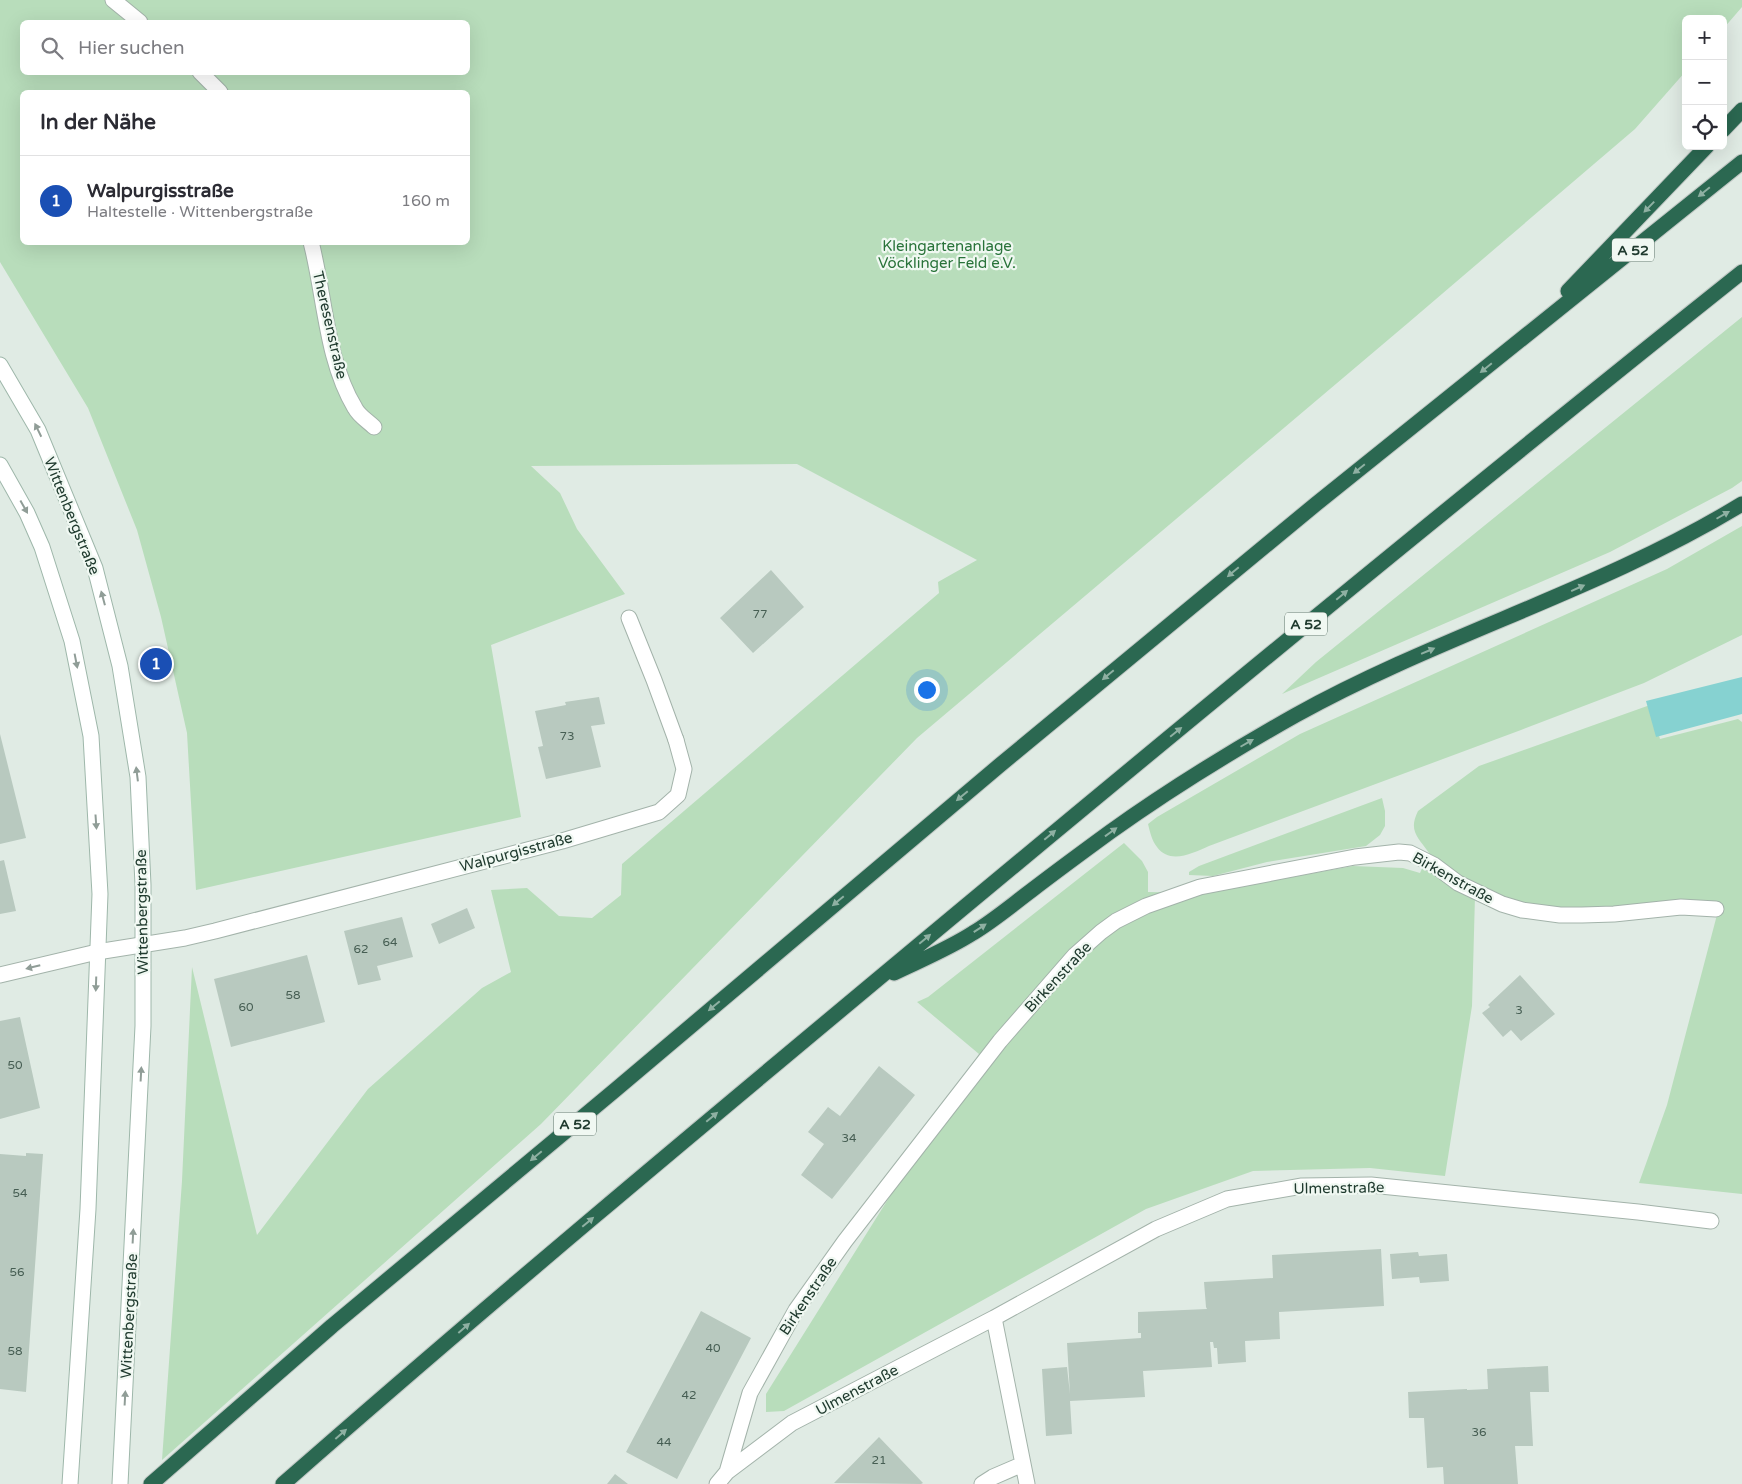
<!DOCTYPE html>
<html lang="de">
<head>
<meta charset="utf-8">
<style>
  body { margin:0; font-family:"Varela Round",sans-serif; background:#f7f7f7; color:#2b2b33 }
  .controls { position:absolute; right:15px; top:15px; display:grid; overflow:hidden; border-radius:8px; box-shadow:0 5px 20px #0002 }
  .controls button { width:45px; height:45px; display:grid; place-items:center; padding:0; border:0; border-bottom:1px solid #e1e1e2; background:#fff; color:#2b2b33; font:25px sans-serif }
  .you { position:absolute; left:926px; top:689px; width:18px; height:18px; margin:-12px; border:4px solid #fff; border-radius:50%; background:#1a73e8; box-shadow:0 0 0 8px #1a73e833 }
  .badge { display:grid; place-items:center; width:32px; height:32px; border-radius:50%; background:#1a73e8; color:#fff; font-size:16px; font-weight:700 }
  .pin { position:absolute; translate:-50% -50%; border:2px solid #fff; box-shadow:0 1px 5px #0006 }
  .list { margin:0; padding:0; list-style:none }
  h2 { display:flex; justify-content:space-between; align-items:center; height:65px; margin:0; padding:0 20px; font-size:21px }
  h2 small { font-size:16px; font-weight:400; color:#7c7c81 }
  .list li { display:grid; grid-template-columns:32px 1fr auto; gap:15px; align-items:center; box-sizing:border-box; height:90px; padding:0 20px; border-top:1px solid #e1e1e2 }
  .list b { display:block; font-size:19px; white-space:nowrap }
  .list p { margin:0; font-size:16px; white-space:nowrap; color:#7c7c81 }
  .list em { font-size:16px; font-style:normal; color:#7c7c81 }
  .icon { flex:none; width:28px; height:28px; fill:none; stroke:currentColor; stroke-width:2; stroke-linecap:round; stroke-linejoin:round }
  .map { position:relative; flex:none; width:1742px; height:1484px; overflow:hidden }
  .search { position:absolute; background:#fff; box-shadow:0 5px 20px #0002; left:20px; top:20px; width:450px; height:55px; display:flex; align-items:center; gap:12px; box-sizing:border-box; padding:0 18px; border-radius:8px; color:#7c7c81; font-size:19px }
  .panel { position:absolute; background:#fff; box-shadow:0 5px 20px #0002; left:20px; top:90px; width:450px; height:155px; border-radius:8px }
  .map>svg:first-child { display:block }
</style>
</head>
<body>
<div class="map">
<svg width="1742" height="1484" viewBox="0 0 1742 1484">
  <rect width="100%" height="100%" fill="#e0ebe4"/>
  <path fill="#b8ddbb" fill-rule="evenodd" d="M0,0H1742V7L1723,29V19H1686V71L1635,129L1408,323L917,738L541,1124L162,1460L182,1181L192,967L257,1235L368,1089L482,988L511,972L491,890L527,888L559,916L592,918L621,895L622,864L939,593L938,582L977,560L797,464L531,466L560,493L577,529L625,594L491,645L521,817L196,890L187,733L161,617L137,530L88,408L0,262ZM22,22H468V72H22ZM22,92H468V242H22Z
    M1742,317V481L1732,488L1610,552L1282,694L1316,662Z
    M1742,526V635L1644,683L1521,730L1209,846C1193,853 1170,865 1157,847C1152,841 1150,832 1148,824L1157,817L1300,734L1667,569Z
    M1650,705L1660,739L1738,719L1742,722V1194L1639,1183L1667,1105L1718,911L1583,912L1475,896L1472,1006L1445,1176L1370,1168L1253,1171L1146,1209L784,1411L766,1412V1394L979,1054L917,1002L928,997L1124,843L1142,861L1148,872V892L1203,893L1353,866L1403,868L1420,873L1429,853C1418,837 1408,831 1418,811L1479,766Z
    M1382,798L1385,811V826L1380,835L1366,846L1267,862L1213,876L1189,875V872L1199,866Z"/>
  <path fill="#86d2d1" d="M1742,677V714L1656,737L1646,701Z"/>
  <path fill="#b8c9bf" d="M771,570L804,607L753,653L720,618Z
    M599,697L605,724L591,726L601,767L546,779L538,747L543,746L535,711L566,705L565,702Z
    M0,734L26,838L0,844Z
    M4,860L16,911L0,914V861Z
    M467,908L475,928L439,944L431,924Z
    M402,917L413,957L377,966L381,980L358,985L344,931Z
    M307,955L325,1022L231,1047L214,979Z
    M1520,975L1555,1014L1521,1041L1511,1030L1503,1037L1482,1013L1490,1007L1488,1005Z
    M20,1017L40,1108L0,1119V1021Z
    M879,1066L915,1095L832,1199L801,1175L824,1144L808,1132L828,1107L840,1116Z
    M26,1153L43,1154L26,1392L0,1389V1154L26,1156Z
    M1381,1249L1384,1306L1279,1312L1280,1339L1245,1341L1246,1362L1218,1364L1217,1348H1214L1213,1342H1210L1212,1367L1143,1371L1145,1397L1070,1401L1072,1434L1046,1436L1042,1369L1067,1367L1070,1394L1067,1343L1141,1338V1333H1138V1312L1207,1309L1206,1307L1204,1282L1273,1278L1272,1255Z
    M1418,1252L1419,1256L1447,1254L1449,1281L1420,1283L1419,1277L1392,1279L1390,1254Z
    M701,1311L751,1338L677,1479L626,1452Z
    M1548,1366L1549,1392H1530L1533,1446H1515L1518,1484H1444L1443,1467L1427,1468L1424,1418H1409L1408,1392L1467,1389V1390L1488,1389L1487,1369Z
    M879,1437L923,1483L921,1484L834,1483Z
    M615,1474L628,1484H607Z"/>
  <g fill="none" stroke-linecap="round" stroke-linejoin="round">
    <g stroke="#a3b3aa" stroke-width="17">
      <path id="service" d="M629,618L654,680L676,740"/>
    </g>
    <g stroke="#a3b3aa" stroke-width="17">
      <path id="minor" d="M113,0L140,22
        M200,72L220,92
        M311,242C325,296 326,360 355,408C359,416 368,421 374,427
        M0,975L97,952L185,938L215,931L562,841L659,812L678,795L684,769L676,740
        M994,1318L1027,1484
        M727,1472L792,1423L994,1318L1156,1229L1227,1199L1302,1186L1371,1185L1638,1212L1711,1221
        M717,1484L727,1472L750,1393L796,1310L845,1241L1000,1041L1075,955L1101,932L1116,921L1146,906L1200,887L1355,857L1399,852L1410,853L1434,865L1458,883L1502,904L1522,910L1560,915H1582L1614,914L1681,907L1716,909
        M982,1484L993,1477L1023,1464"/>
    </g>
    <g stroke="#9eb7aa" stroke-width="17">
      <path id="secondary" d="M0,365L38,430L95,568L120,666L138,777L143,885V1026L120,1484
        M0,465L27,513L42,547L72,641L91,736L100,894L88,1209L70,1484"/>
    </g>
    <g stroke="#c1c8c5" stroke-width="17">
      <path id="motorway" d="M1723,130L1742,110
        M1568,291L1707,146
        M894,973C921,960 948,949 973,933C993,921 1012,905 1032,890C1058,870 1084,851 1110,832C1170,789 1232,751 1296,715C1440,635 1601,590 1742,504
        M151,1484L332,1326L614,1091L1000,765L1316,504L1742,162
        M283,1484C488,1304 698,1129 908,954C1184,724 1461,496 1742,272"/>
    </g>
    <use href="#service" stroke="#fff" stroke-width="15"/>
    <use href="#minor" stroke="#fff" stroke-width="15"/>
    <use href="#secondary" stroke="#fff" stroke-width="15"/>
    <use href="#motorway" stroke="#2b6851" stroke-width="15"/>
  </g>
  <defs><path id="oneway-solid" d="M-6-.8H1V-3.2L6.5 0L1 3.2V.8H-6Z" transform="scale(1.25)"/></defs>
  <g fill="#8eb0a2">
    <use href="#oneway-solid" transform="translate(1704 192) rotate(141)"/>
    <use href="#oneway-solid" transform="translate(1649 207) rotate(134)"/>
    <use href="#oneway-solid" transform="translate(1486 368) rotate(141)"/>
    <use href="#oneway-solid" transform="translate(1359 469) rotate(141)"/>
    <use href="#oneway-solid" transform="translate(1723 515) rotate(-30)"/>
    <use href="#oneway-solid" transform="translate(1233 572) rotate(140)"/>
    <use href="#oneway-solid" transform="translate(1578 588) rotate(-24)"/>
    <use href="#oneway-solid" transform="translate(1342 595) rotate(-40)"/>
    <use href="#oneway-solid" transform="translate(1428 651) rotate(-23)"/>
    <use href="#oneway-solid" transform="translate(1108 675) rotate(140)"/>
    <use href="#oneway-solid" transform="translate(1176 732) rotate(-39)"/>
    <use href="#oneway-solid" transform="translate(1247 743) rotate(-30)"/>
    <use href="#oneway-solid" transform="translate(962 796) rotate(140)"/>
    <use href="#oneway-solid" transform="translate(1111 832) rotate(-36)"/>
    <use href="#oneway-solid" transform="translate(1050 835) rotate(-40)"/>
    <use href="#oneway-solid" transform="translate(838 901) rotate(140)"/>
    <use href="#oneway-solid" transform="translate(980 928) rotate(-33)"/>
    <use href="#oneway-solid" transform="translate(925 939) rotate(-40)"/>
    <use href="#oneway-solid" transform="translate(714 1006) rotate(140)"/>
    <use href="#oneway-solid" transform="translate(712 1117) rotate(-40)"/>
    <use href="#oneway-solid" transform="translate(536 1156) rotate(140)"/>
    <use href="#oneway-solid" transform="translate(588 1222) rotate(-40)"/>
    <use href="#oneway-solid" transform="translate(464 1328) rotate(-41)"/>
    <use href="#oneway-solid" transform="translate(341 1434) rotate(-41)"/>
  </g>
  <g fill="#909d97">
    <use href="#oneway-solid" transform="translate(38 430) rotate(-116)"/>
    <use href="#oneway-solid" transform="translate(24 507) rotate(61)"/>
    <use href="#oneway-solid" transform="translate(103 598) rotate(-105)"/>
    <use href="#oneway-solid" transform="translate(76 661) rotate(79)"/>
    <use href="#oneway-solid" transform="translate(137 774) rotate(-97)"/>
    <use href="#oneway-solid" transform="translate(96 822) rotate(86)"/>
    <use href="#oneway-solid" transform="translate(33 967) rotate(166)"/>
    <use href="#oneway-solid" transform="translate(96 984) rotate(92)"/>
    <use href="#oneway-solid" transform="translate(141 1074) rotate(-87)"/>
    <use href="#oneway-solid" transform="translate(133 1236) rotate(-87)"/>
    <use href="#oneway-solid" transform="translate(125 1398) rotate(-87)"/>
  </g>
  <g text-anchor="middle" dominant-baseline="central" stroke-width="4.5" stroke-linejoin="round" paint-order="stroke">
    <g font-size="12" fill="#465e53">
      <text x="760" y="614">77</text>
      <text x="567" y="736">73</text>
      <text x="390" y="942">64</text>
      <text x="361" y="949">62</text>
      <text x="293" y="995">58</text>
      <text x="246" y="1007">60</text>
      <text x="1519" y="1010">3</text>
      <text x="15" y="1065">50</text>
      <text x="849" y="1138">34</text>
      <text x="20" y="1193">54</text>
      <text x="17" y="1272">56</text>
      <text x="713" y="1348">40</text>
      <text x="15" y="1351">58</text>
      <text x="689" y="1395">42</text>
      <text x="1479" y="1432">36</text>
      <text x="664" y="1442">44</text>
      <text x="879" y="1460">21</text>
    </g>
    <g fill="#f0f8f2" stroke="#5e746a" stroke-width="1">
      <rect x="1612" y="238.5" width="42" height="23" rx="4"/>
      <rect x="1285" y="612.5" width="42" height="23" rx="4"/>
      <rect x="554" y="1112.5" width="42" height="23" rx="4"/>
    </g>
    <g font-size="14" font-weight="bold" fill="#203b2f">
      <text x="1633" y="250">A 52</text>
      <text x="1306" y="624">A 52</text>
      <text x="575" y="1124">A 52</text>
    </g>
    <g font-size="15" fill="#29733a" stroke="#f0f8f2">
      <text x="947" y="246">Kleingartenanlage<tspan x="947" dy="17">Vöcklinger Feld e.V.</tspan></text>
    </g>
    <g font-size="15" fill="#203b2f" stroke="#f0f8f2">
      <text transform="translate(330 325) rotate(77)">Theresenstraße</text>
      <text transform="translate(72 516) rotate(68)">Wittenbergstraße</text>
      <text transform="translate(516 852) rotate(-15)">Walpurgisstraße</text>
      <text transform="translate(1453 878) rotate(29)">Birkenstraße</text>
      <text transform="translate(142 912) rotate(-91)">Wittenbergstraße</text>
      <text transform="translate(1058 977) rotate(-47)">Birkenstraße</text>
      <text transform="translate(1339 1188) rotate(-1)">Ulmenstraße</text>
      <text transform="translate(808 1296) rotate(-56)">Birkenstraße</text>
      <text transform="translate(129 1316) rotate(-87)">Wittenbergstraße</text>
      <text transform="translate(857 1390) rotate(-28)">Ulmenstraße</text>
    </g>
  </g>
</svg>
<div class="controls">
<button>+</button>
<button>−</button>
<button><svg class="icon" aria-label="locate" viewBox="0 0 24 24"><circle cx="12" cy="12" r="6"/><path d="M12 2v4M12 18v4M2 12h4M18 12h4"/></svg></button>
</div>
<div class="you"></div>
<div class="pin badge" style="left:156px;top:664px;background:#1a4fb4">1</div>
<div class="search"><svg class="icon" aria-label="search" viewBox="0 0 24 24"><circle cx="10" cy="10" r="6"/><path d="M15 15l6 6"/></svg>Hier suchen</div>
<section class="panel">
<h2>In der Nähe<small></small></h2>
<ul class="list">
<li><span class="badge" style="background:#1a4fb4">1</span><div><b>Walpurgisstraße</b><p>Haltestelle · Wittenbergstraße</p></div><em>160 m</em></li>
</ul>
</section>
</div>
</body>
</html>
